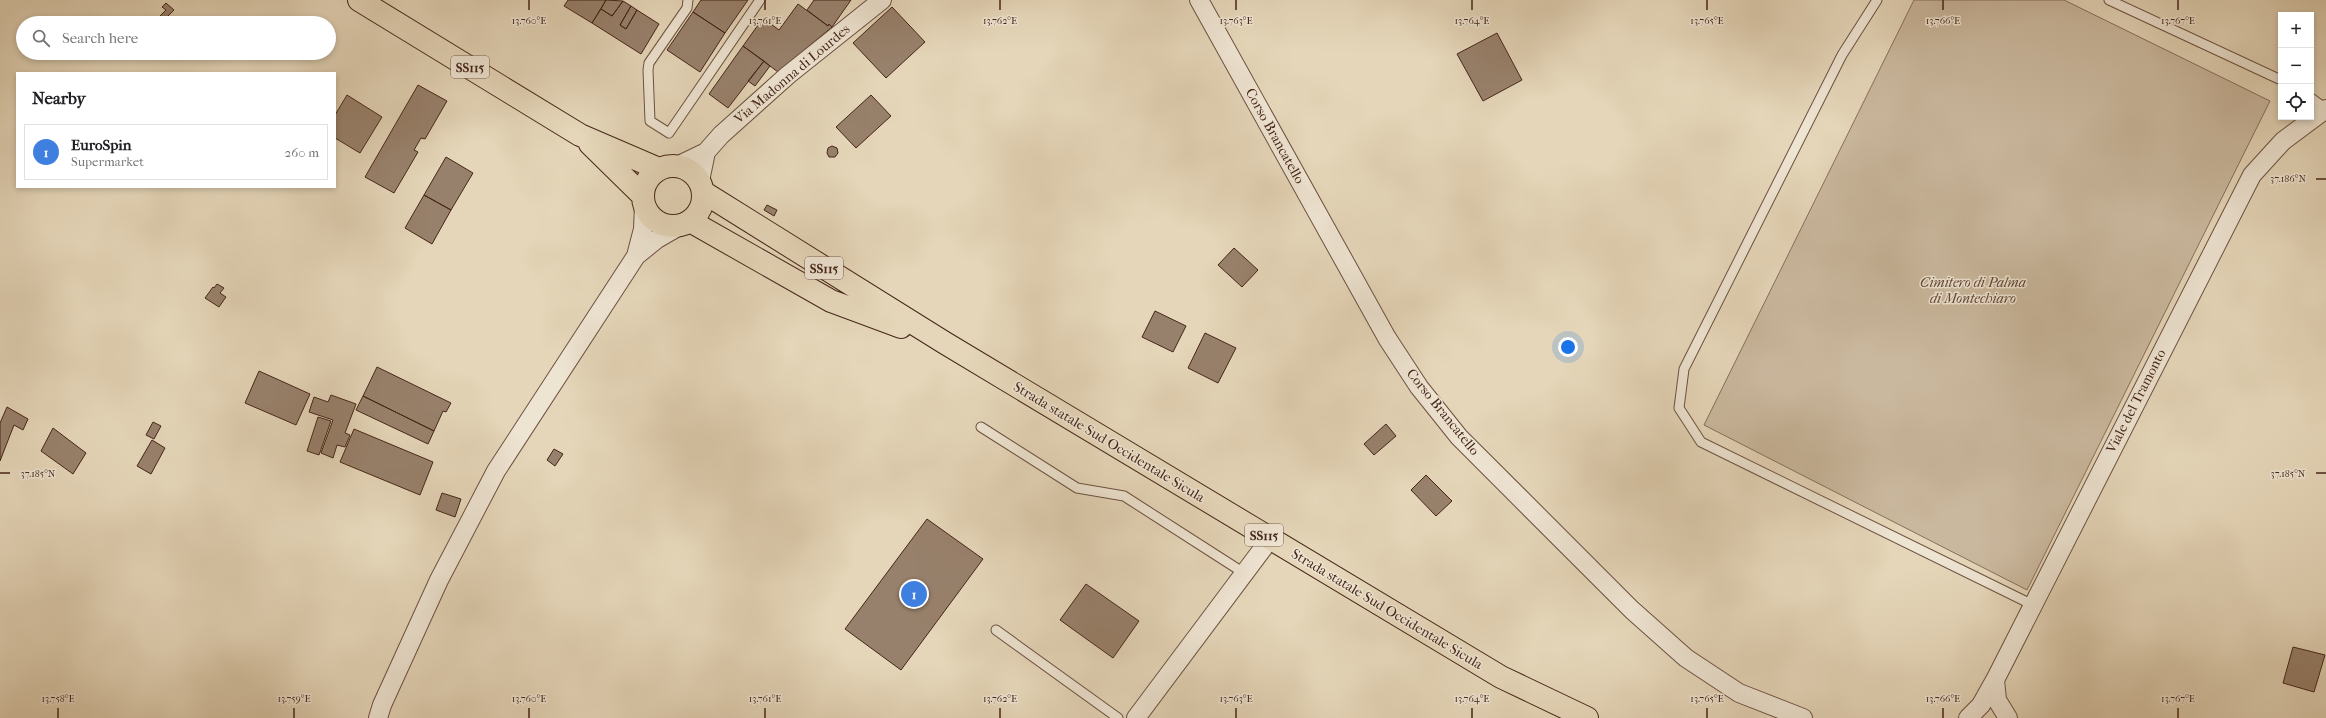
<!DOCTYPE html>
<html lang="en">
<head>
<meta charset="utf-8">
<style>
  body { margin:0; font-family:"IM FELL French Canon",serif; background:#f6f6f6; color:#202124 }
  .controls { position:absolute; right:12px; top:12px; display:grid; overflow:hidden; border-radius:0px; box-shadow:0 2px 6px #0003 }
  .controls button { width:36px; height:36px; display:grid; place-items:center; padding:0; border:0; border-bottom:1px solid #e0e0e0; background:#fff; color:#202124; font:20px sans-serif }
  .you { position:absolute; left:1568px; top:347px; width:14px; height:14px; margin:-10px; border:3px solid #fff; border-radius:50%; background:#1a73e8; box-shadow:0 0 0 6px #1a73e833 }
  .badge { display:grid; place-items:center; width:26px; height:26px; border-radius:50%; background:#b45309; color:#fff; font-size:13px; font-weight:700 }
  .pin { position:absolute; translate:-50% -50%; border:2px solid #fff; box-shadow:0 1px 4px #0006 }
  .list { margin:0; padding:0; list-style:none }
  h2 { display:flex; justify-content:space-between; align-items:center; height:52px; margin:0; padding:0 16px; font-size:17px }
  h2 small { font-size:13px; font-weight:400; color:#757577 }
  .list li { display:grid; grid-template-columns:26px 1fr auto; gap:12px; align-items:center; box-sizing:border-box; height:56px; margin:0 8px 8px; padding:0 8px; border:1px solid #e0e0e0; border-radius:0px }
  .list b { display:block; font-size:15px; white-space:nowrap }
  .list p { margin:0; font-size:13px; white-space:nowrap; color:#757577 }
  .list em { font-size:13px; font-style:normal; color:#757577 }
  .icon { flex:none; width:22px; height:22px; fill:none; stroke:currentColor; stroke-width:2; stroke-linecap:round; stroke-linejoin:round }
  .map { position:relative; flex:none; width:2326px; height:718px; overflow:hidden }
  .search { position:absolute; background:#fff; box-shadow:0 2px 6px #0003; left:16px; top:16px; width:320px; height:44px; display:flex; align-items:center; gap:10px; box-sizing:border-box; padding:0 14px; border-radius:22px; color:#757577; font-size:15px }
  .panel { position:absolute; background:#fff; box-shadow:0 2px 6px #0003; left:16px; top:72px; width:320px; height:116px; border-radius:0px }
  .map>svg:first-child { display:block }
</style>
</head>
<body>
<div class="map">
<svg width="2326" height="718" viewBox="0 0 2326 718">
  <rect width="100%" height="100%" fill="#e5d6b9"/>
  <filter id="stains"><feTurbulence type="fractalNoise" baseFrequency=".005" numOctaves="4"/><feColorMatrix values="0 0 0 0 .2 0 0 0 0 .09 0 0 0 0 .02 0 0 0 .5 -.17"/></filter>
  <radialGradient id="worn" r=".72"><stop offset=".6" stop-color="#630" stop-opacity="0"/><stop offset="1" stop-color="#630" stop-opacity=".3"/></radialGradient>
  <path fill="#cab89e" stroke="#886e5c" d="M1914,0H2064L2270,101L2027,590L1704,425Z"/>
  <path fill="#98816c" stroke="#452519" d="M568,0H606L592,23L564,6Z
    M606,0L623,1L612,16L601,9Z
    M701,0H748L725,33L693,12Z
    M814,0H851L832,27L829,24L828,26L807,10Z
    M623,1L631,6L620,25L626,29L637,10L659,24L641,54L592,23L601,9L612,16Z
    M166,3L174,10L164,20L160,16L166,10L162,7Z
    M798,4L828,26L829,24L832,27L778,72L743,46L763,18L779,30Z
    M631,6L637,10L626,29L620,25Z
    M892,7L925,42L886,78L853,43Z
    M693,12L725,33L700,72L667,50Z
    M1497,33L1522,80L1483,101L1457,54Z
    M743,46L764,61L728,108L709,94Z
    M764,61L770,66L755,86L748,81Z
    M418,85L447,101L425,139L421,138L414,150L418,152L394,193L365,177Z
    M347,95L382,117L360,153L335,138V115Z
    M871,95L891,116L856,148L836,127Z
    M832,146L837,148L838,153L835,157H829L827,153L828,148Z
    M446,157L473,173L451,210L424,195Z
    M424,195L451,210L432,244L405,228Z
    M767,205L777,210L774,216L764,210Z
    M1234,248L1258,270L1242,287L1218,265Z
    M217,284L224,288L220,293L226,297L219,307L205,298L213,287L214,288Z
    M1155,311L1186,326L1173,352L1142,337Z
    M1205,333L1236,348L1218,383L1188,368Z
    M377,367L451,403L446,412L443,411L434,431L363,396Z
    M259,371L310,394L296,425L245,403Z
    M331,395L356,404L345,433L350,435L345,447L337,445L333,458L321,453L333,420L309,412L314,397L328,402Z
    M363,396L434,431L428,444L356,410Z
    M7,407L28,419L23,430L14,425L0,461V423Z
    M318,417L331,421L319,455L307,451Z
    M153,422L161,426L154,439L146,435Z
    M1386,424L1396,436L1374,455L1364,444Z
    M53,428L86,453L73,474L41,451Z
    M354,429L433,462L420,495L340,462Z
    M152,440L165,448L151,474L137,466Z
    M554,449L563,454L555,466L547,460Z
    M1426,475L1452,501L1436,516L1411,490Z
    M442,493L461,499L455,517L436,510Z
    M927,519L983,559L901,670L845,629Z
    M1086,584L1139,621L1113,658L1060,620Z
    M2293,647L2325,655L2314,692L2283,683Z"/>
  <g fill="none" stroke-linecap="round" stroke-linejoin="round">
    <g stroke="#6d5141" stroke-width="11">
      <path id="service" d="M688,0L687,8L649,63L648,70L650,121L669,133L760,0
        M1877,0L1842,55L1684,369L1679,408L1701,442L2033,605
        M2109,0L2281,80
        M2311,98L2326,109
        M981,427L1077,488L1124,496L1244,573
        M996,630L1118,718"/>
    </g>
    <g stroke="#6d5141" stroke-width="20">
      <path id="minor" d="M1199,0L1387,338L1419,387L1459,437L1632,610L1686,658L1739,693L1803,718
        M677,166L706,152L721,135L788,75L882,0
        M700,181L706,152
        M636,256L657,239L683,224
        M378,718L382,705L439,580L496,471L636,256L643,229L644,205
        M1136,718L1270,539
        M1968,718L1981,705L1995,680
        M2008,718L1997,700L1995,680L2252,175L2283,141L2326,109"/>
    </g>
    <g stroke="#452519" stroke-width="24">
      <path id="primary" d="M359,0L580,135L659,169
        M590,144L643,196
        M643 196a30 30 0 1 1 60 0a30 30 0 1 1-60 0Z
        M703,192L945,343L1501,677L1587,718
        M690,221L831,301L901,327"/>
    </g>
    <use href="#service" stroke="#eee4d2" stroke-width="9"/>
    <use href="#minor" stroke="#eee4d2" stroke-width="18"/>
    <use href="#primary" stroke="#e5d6b9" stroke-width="22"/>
  </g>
  <path fill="none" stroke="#452519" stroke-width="1.5" d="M529,0V10M765,0V10M1000,0V10M1236,0V10M1472,0V10M1707,0V10M1943,0V10M2178,0V10M2316,179H2326M0,473H10M2316,473H2326M58,708V718M294,708V718M529,708V718M765,708V718M1000,708V718M1236,708V718M1472,708V718M1707,708V718M1943,708V718M2178,708V718"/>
  <g text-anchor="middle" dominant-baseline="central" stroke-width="3" stroke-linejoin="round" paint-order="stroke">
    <g fill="#eee4d2" stroke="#785e50" stroke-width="1">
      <rect x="451" y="56" width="38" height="22" rx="3"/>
      <rect x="805" y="257" width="38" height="22" rx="3"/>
      <rect x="1245" y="524" width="38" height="22" rx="3"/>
    </g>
    <g font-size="13" font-weight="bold" fill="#452519">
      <text x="470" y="67">SS115</text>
      <text x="824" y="268">SS115</text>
      <text x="1264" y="535">SS115</text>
    </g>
    <g font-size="14" fill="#452519" stroke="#eee4d2">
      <text transform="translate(792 74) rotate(-40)">Via Madonna di Lourdes</text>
      <text transform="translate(1275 136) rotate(61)">Corso Brancatello</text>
      <text transform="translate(2136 401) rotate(-63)">Viale del Tramonto</text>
      <text transform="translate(1443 412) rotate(51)">Corso Brancatello</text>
      <text transform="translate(1109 442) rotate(31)">Strada statale Sud Occidentale Sicula</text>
      <text transform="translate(1387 609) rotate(31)">Strada statale Sud Occidentale Sicula</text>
    </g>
    <g font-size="14" font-style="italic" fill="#604234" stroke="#eee4d2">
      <text x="1973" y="282">Cimitero di Palma<tspan x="1973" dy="16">di Montechiaro</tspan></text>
    </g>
  </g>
  <g font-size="10" text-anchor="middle" fill="#452519" stroke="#eee4d2" stroke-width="3" stroke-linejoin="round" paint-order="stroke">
    <text x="529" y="24">13.760°E</text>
    <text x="765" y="24">13.761°E</text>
    <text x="1000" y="24">13.762°E</text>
    <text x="1236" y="24">13.763°E</text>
    <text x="1472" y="24">13.764°E</text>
    <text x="1707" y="24">13.765°E</text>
    <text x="1943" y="24">13.766°E</text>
    <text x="2178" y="24">13.767°E</text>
    <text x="2288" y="182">37.186°N</text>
    <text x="38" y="477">37.185°N</text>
    <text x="2288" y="477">37.185°N</text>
    <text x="58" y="702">13.758°E</text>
    <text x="294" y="702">13.759°E</text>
    <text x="529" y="702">13.760°E</text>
    <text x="765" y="702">13.761°E</text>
    <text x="1000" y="702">13.762°E</text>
    <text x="1236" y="702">13.763°E</text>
    <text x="1472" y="702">13.764°E</text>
    <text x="1707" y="702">13.765°E</text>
    <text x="1943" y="702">13.766°E</text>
    <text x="2178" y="702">13.767°E</text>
  </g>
  <rect width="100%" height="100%" filter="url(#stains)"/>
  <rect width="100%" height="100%" fill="url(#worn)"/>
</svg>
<div class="controls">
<button>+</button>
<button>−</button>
<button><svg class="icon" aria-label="locate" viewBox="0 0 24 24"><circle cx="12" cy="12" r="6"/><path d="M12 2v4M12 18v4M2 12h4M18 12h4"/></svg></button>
</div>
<div class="you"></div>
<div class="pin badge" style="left:914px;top:594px;background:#3f7fe0">1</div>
<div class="search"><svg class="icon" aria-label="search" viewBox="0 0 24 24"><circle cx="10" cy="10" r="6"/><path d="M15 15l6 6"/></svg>Search here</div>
<section class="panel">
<h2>Nearby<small></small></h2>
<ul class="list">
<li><span class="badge" style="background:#3f7fe0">1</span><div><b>EuroSpin</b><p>Supermarket</p></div><em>260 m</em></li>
</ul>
</section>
</div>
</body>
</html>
